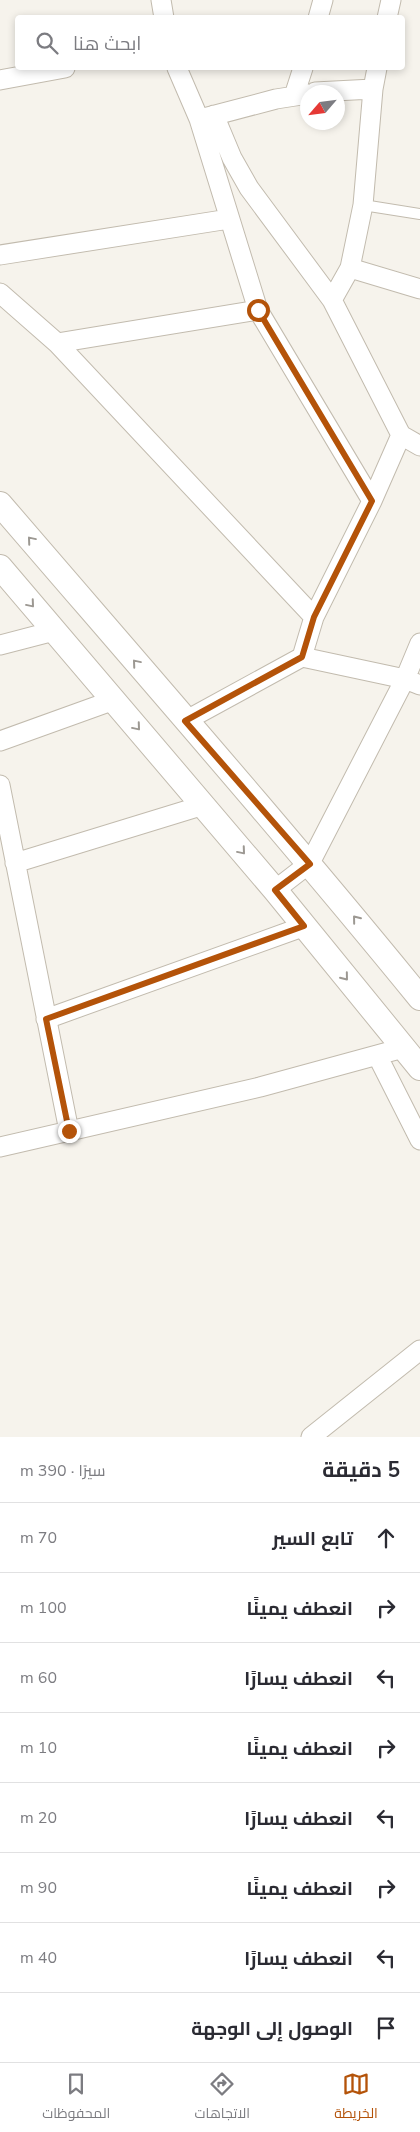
<!DOCTYPE html>
<html lang="ar">
<head>
<meta charset="utf-8">
<style>
  body { margin:0; font-family:"Nunito Sans",Cairo,sans-serif; background:#f7f7f7; color:#2b2b33; direction:rtl }
  .compass { position:absolute; left:300px; top:85px; width:45px; height:45px; border-radius:50%; background:#fff; box-shadow:0 2px 8px #0003; rotate:242deg }
  .stop { position:absolute; width:15px; height:15px; margin:-11px; border:4px solid #b45309; border-radius:50%; background:#fff }
  .stop.end { background:#b45309; border-color:#fff; box-shadow:0 1px 5px #0008 }
  .list { margin:0; padding:0; list-style:none }
  h2 { display:flex; justify-content:space-between; align-items:center; height:65px; margin:0; padding:0 20px; font-size:21px }
  h2 small { font-size:16px; font-weight:400; color:#7c7c81 }
  .list li { display:grid; grid-template-columns:32px 1fr auto; gap:15px; align-items:center; box-sizing:border-box; height:70px; padding:0 20px; border-top:1px solid #e1e1e2 }
  .list b { display:block; font-size:19px; white-space:nowrap }
  .list em { font-size:16px; font-style:normal; color:#7c7c81 }
  .icon { flex:none; width:28px; height:28px; fill:none; stroke:currentColor; stroke-width:2; stroke-linecap:round; stroke-linejoin:round }
  .map { position:relative; flex:none; width:420px; height:1437px; overflow:hidden; direction:ltr }
  .search { position:absolute; background:#fff; box-shadow:0 2px 8px #0003; left:15px; right:15px; top:15px; height:55px; display:flex; align-items:center; gap:12px; box-sizing:border-box; padding:0 18px; border-radius:5px; color:#7c7c81; font-size:19px }
  .sheet { height:625px; background:#fff }
  nav { display:flex; justify-content:space-around; align-items:center; box-sizing:border-box; height:70px; border-top:1px solid #e1e1e2; background:#fff; font-size:14px; color:#7c7c81 }
  nav a { display:grid; justify-items:center; gap:2px }
  nav .on { color:#b45309 }
  .map>svg:first-child { display:block }
</style>
</head>
<body>
<div class="map">
<svg width="420" height="1437" viewBox="0 0 420 1437">
  <rect width="100%" height="100%" fill="#f6f3ec"/>
  <g fill="none" stroke-linecap="round" stroke-linejoin="round">
    <g stroke="#c2bbae" stroke-width="12">
      <path id="service" d="M363,205L420,214"/>
    </g>
    <g stroke="#c2bbae" stroke-width="21">
      <path id="minor" d="M161,0L164,18
        M318,18L323,0
        M387,18L391,0
        M177,68L199,119L258,310L372,501
        M0,80L65,68
        M315,92L373,89
        M294,96L303,68
        M214,115L232,158L249,188L332,300L401,435L420,446
        M204,118L276,99L308,94
        M0,255L229,219
        M350,268L420,289
        M0,293L57,343L314,617L372,501L401,435
        M332,300L350,268L363,205L373,89L377,68
        M57,343L258,310
        M314,617L302,657L405,679L420,685
        M0,645L54,631
        M185,721L302,657
        M0,741L114,700
        M0,785L69,1131
        M15,863L204,805
        M275,890L310,863L405,679L420,643
        M46,1019L305,926
        M377,1055L420,1140
        M0,1147L260,1087L403,1048
        M311,1437L420,1350"/>
    </g>
    <g stroke="#c2bbae" stroke-width="26">
      <path id="tertiary" d="M0,504C141,668 283,830 420,998
        M0,567L275,890L420,1068"/>
    </g>
    <use href="#service" stroke="#fff" stroke-width="10"/>
    <use href="#minor" stroke="#fff" stroke-width="19"/>
    <use href="#tertiary" stroke="#fff" stroke-width="24"/>
  </g>
  <defs><path id="oneway-chevron" d="M-2-3.5L2.5 0L-2 3.5" fill="none" stroke-width="1.6" stroke-linecap="round" stroke-linejoin="round" transform="scale(1.25)"/></defs>
  <g stroke="#9c9892">
    <use href="#oneway-chevron" transform="translate(31 540) rotate(-130)"/>
    <use href="#oneway-chevron" transform="translate(31 604) rotate(50)"/>
    <use href="#oneway-chevron" transform="translate(136 663) rotate(-130)"/>
    <use href="#oneway-chevron" transform="translate(137 727) rotate(50)"/>
    <use href="#oneway-chevron" transform="translate(242 851) rotate(50)"/>
    <use href="#oneway-chevron" transform="translate(356 919) rotate(-129)"/>
    <use href="#oneway-chevron" transform="translate(345 977) rotate(51)"/>
  </g>
  <g fill="none" stroke-linecap="round" stroke-linejoin="round">
    <path stroke="#b45309" stroke-width="6" d="M69,1131L46,1019L304,926L275,890L310,864L185,721L302,657L314,617L372,501L258,310"/>
  </g>
</svg>
<svg class="compass" viewBox="-18 -18 36 36"><path d="M0-13l5 13h-10z" fill="#e53935"/><path d="M0 13l5-13h-10z" fill="#7c7c81"/></svg>
<div class="stop" style="left:258px;top:310px"></div>
<div class="stop end" style="left:69px;top:1131px"></div>
<div class="search"><svg class="icon" aria-label="search" viewBox="0 0 24 24"><circle cx="10" cy="10" r="6"/><path d="M15 15l6 6"/></svg>ابحث هنا</div>
</div>
<section class="sheet">
<h2>5 دقيقة<small>سيرًا · 390 m</small></h2>
<ul class="list">
<li><svg class="icon" aria-label="ahead" viewBox="0 0 24 24"><path d="M12 20V5M6 11l6-6 6 6"/></svg><div><b>تابع السير</b></div><em>70 m</em></li>
<li><svg class="icon" aria-label="right" viewBox="0 0 24 24"><path d="M7 20v-9h11M14 6l5 5-5 5"/></svg><div><b>انعطف يمينًا</b></div><em>100 m</em></li>
<li><svg class="icon" aria-label="left" viewBox="0 0 24 24"><path d="M17 20v-9H6M10 6l-5 5 5 5"/></svg><div><b>انعطف يسارًا</b></div><em>60 m</em></li>
<li><svg class="icon" aria-label="right" viewBox="0 0 24 24"><path d="M7 20v-9h11M14 6l5 5-5 5"/></svg><div><b>انعطف يمينًا</b></div><em>10 m</em></li>
<li><svg class="icon" aria-label="left" viewBox="0 0 24 24"><path d="M17 20v-9H6M10 6l-5 5 5 5"/></svg><div><b>انعطف يسارًا</b></div><em>20 m</em></li>
<li><svg class="icon" aria-label="right" viewBox="0 0 24 24"><path d="M7 20v-9h11M14 6l5 5-5 5"/></svg><div><b>انعطف يمينًا</b></div><em>90 m</em></li>
<li><svg class="icon" aria-label="left" viewBox="0 0 24 24"><path d="M17 20v-9H6M10 6l-5 5 5 5"/></svg><div><b>انعطف يسارًا</b></div><em>40 m</em></li>
<li><svg class="icon" aria-label="arrive" viewBox="0 0 24 24"><path d="M6 21V4h12l-3 4 3 4H6"/></svg><div><b>الوصول إلى الوجهة</b></div></li>
</ul>
</section>
<nav>
<a class="on"><svg class="icon" aria-label="map" viewBox="0 0 24 24"><path d="M3 6l6-2 6 2 6-2v14l-6 2-6-2-6 2zM9 4v14M15 6v14"/></svg>الخريطة</a>
<a><svg class="icon" aria-label="directions" viewBox="0 0 24 24"><path d="M12 3l9 9-9 9-9-9zM9 14v-3h6M13 9l2 2-2 2"/></svg>الاتجاهات</a>
<a><svg class="icon" aria-label="saved" viewBox="0 0 24 24"><path d="M7 4h10v16l-5-4-5 4z"/></svg>المحفوظات</a>
</nav>
</body>
</html>
